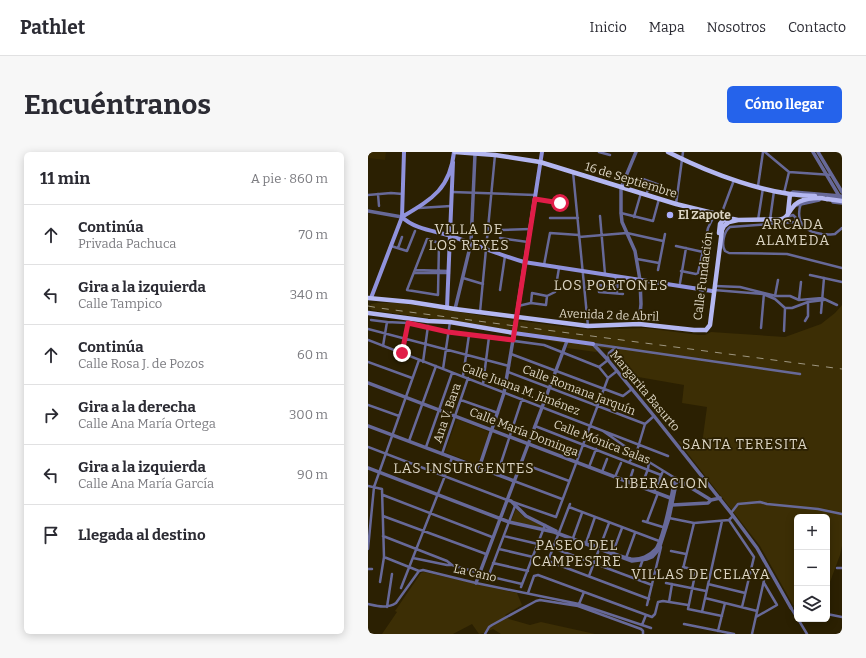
<!DOCTYPE html>
<html lang="es">
<head>
<meta charset="utf-8">
<style>
  body { margin:0; font-family:Bitter,serif; background:#f7f7f7; color:#2b2b33 }
  .controls { position:absolute; right:12px; bottom:12px; display:grid; overflow:hidden; border-radius:6px; box-shadow:0 2px 10px #0003 }
  .controls button { width:36px; height:36px; display:grid; place-items:center; padding:0; border:0; border-bottom:1px solid #e1e1e2; background:#fff; color:#2b2b33; font:20px sans-serif }
  .stop { position:absolute; width:12px; height:12px; margin:-9px; border:3px solid #e11d48; border-radius:50%; background:#fff }
  .stop.end { background:#e11d48; border-color:#fff; box-shadow:0 1px 4px #0008 }
  .list { margin:0; padding:0; list-style:none }
  h2 { display:flex; justify-content:space-between; align-items:center; height:52px; margin:0; padding:0 16px; font-size:17px }
  h2 small { font-size:13px; font-weight:400; color:#7c7c81 }
  .list li { display:grid; grid-template-columns:26px 1fr auto; gap:12px; align-items:center; box-sizing:border-box; height:60px; padding:0 16px; border-top:1px solid #e1e1e2 }
  .list b { display:block; font-size:15px; white-space:nowrap }
  .list p { margin:0; font-size:13px; white-space:nowrap; color:#7c7c81 }
  .list em { font-size:13px; font-style:normal; color:#7c7c81 }
  .icon { flex:none; width:22px; height:22px; fill:none; stroke:currentColor; stroke-width:2; stroke-linecap:round; stroke-linejoin:round }
  .map { position:relative; flex:none; width:474px; height:482px; overflow:hidden; border-radius:6px }
  header { display:flex; align-items:center; gap:24px; box-sizing:border-box; height:56px; padding:0 20px; background:#fff; border-bottom:1px solid #e1e1e2 }
  header strong { font-size:19px }
  nav { display:flex; gap:22px; margin-inline-start:auto; font-size:14px }
  .intro { display:flex; align-items:center; justify-content:space-between; box-sizing:border-box; height:96px; padding:0 24px }
  h1 { margin:0; font-size:28px }
  .button { padding:10px 18px; border-radius:6px; background:#2563eb; color:#fff; font-size:14px; font-weight:700 }
  main { display:flex; gap:24px; padding:0 24px }
  aside { flex:1; background:#fff; border-radius:6px; box-shadow:0 2px 10px #0003 }
  .map>svg:first-child { display:block }
</style>
</head>
<body>
<header>
<strong>Pathlet</strong>
<nav><a>Inicio</a><a>Mapa</a><a>Nosotros</a><a>Contacto</a></nav>
</header>
<div class="intro"><h1>Encuéntranos</h1><a class="button">Cómo llegar</a></div>
<main>
<aside>
<h2>11 min<small>A pie · 860 m</small></h2>
<ul class="list">
<li><svg class="icon" aria-label="ahead" viewBox="0 0 24 24"><path d="M12 20V5M6 11l6-6 6 6"/></svg><div><b>Continúa</b><p>Privada Pachuca</p></div><em>70 m</em></li>
<li><svg class="icon" aria-label="left" viewBox="0 0 24 24"><path d="M17 20v-9H6M10 6l-5 5 5 5"/></svg><div><b>Gira a la izquierda</b><p>Calle Tampico</p></div><em>340 m</em></li>
<li><svg class="icon" aria-label="ahead" viewBox="0 0 24 24"><path d="M12 20V5M6 11l6-6 6 6"/></svg><div><b>Continúa</b><p>Calle Rosa J. de Pozos</p></div><em>60 m</em></li>
<li><svg class="icon" aria-label="right" viewBox="0 0 24 24"><path d="M7 20v-9h11M14 6l5 5-5 5"/></svg><div><b>Gira a la derecha</b><p>Calle Ana María Ortega</p></div><em>300 m</em></li>
<li><svg class="icon" aria-label="left" viewBox="0 0 24 24"><path d="M17 20v-9H6M10 6l-5 5 5 5"/></svg><div><b>Gira a la izquierda</b><p>Calle Ana María García</p></div><em>90 m</em></li>
<li><svg class="icon" aria-label="arrive" viewBox="0 0 24 24"><path d="M6 21V4h12l-3 4 3 4H6"/></svg><div><b>Llegada al destino</b></div></li>
</ul>
</aside>
<div class="map">
<svg width="474" height="482" viewBox="0 0 474 482">
  <rect width="100%" height="100%" fill="#2b2002"/>
  <path fill="#352700" d="M0,0H18L17,8L0,6Z
    M89,267L121,280L110,313L77,300Z"/>
  <path fill="#3c2e05" d="M10,151H34L135,167L223,178L277,176L331,183H337L343,180L417,185L453,172L467,161L474,153V394L472,403L459,438V365H429V454L425,453L392,394L310,289L334,292L339,255L314,251L316,233L259,223L248,198L233,196L228,200L199,196L200,192L148,183L142,178L4,158L1,156L3,152Z
    M148,357L156,365L185,379L143,369Z
    M56,420L149,441L154,453L137,463L141,467L162,473L173,470L227,482H133L125,477L116,481L111,482L104,472L85,482H14L29,460L27,459L53,421Z"/>
  <g fill="none" stroke-linecap="round" stroke-linejoin="round">
    <path stroke="#676998" stroke-width="2.5" d="M231,0L242,3
      M397,0L421,20
      M205,20L220,174
      M421,20L464,23
      M275,27L294,34
      M390,34L395,0
      M84,40L167,43
      M416,41L421,20
      M10,42L11,54
      M0,43L23,41L35,42
      M278,43L283,30
      M167,47L191,51
      M433,51C427,69 436,80 454,82C458,82 463,83 467,82C469,80 472,78 474,76
      M308,52L315,0
      M51,56L83,54
      M253,61L285,69L291,47
      M353,63L366,28
      M232,64L237,122
      M266,65L273,41
      M419,65L425,63L428,66L427,70
      M182,66H210
      M390,68L395,36
      M402,68L406,39
      M435,73L427,70L362,75C356,79 353,93 357,99L361,101L419,102L474,116
      M133,78L162,77
      M211,85L259,81L295,89
      M132,86L160,90
      M59,87L71,91L70,143L39,138Z
      M23,94L39,99L47,79
      M308,94L335,100
      M30,96L34,85
      M269,107L291,111
      M176,113L182,81L211,83
      M47,118L81,119
      M290,118L297,82
      M313,119L328,122L330,121L340,76L347,62
      M46,121H81
      M442,123L474,130
      M248,125L247,133L244,135L231,133V140L255,142
      M95,126L115,132
      M312,131L318,96
      M347,134L372,135L408,144H422L431,148L454,146L469,153
      M132,138L137,104
      M346,138L395,142L407,147L417,156H424L440,150L456,148
      M249,141L251,125
      M407,144L410,128
      M431,148L433,130
      M163,151L164,141L179,144L187,140L191,116
      M150,154L163,151L178,153L179,144
      M112,160L127,3
      M453,161L456,126
      M3,168L19,170L40,171L80,180L176,193L231,215L240,226
      M437,169L440,164V150
      M393,176L396,141
      M0,177L141,214
      M416,179L417,156
      M0,188L300,304
      M225,192L432,222
      M15,194L19,170
      M34,201L40,171
      M143,202L255,244L264,237
      M0,210L44,226
      M55,210L60,174
      M231,215L240,208L241,201L247,196
      M75,217L82,170
      M140,220L277,272
      M95,224L101,183
      M115,232L121,185
      M93,248L130,261
      M0,253L31,264
      M167,274L293,323
      M235,279L268,302L307,326
      M41,289L68,214
      M0,295L139,348
      M58,295L84,221
      M74,302L100,226
      M261,310L268,302L277,272L286,264
      M153,311L201,329
      M221,315L228,297
      M234,320L239,307
      M129,323L154,247
      M247,325L253,311
      M146,329L194,347
      M261,330L265,318
      M0,334L14,337L16,405L12,430
      M273,335L280,317L281,310
      M286,340L295,319
      M15,343L124,385
      M145,350L188,365L240,226L249,219
      M202,352L180,409L281,447
      M201,355L291,389
      M363,361L370,352L392,350L399,352L450,357L474,362
      M15,364L118,402
      M301,366L326,371L361,368L365,364
      M361,368L386,405L374,455
      M275,369L298,376
      M279,370L290,341
      M15,384L79,409L84,413
      M136,384L170,392
      M205,386L214,361
      M218,391L227,365
      M185,396L284,433
      M0,397L6,335L51,208
      M131,397L165,405
      M303,399L318,402
      M245,400L254,376
      M16,405L51,419L55,418L108,431L211,452L283,476
      M45,406L79,413H84L111,421
      M258,406L267,381
      M125,411L160,419
      M315,415L328,418L320,457L354,464
      M469,416H474
      M0,417H4
      M314,421L326,371
      M120,424L154,432
      M221,424L241,371
      M268,427L275,407
      M119,428L147,354
      M298,431L338,439
      M340,432L377,441
      M153,435L177,373
      M33,436L84,306
      M160,441L166,424L170,423L284,465L287,462L290,450L295,449L320,453
      M337,446L389,459
      M301,450L304,432
      M0,452C9,454 19,457 28,451L51,419
      M211,452L216,440
      M279,453L293,395
      M19,455L24,422
      M423,456L429,466
      M334,460L354,369
      M459,462L474,465
      M388,465L409,453L396,431
      M430,467L439,482
      M316,472L366,482
      M274,473L278,463
      M350,479L357,451
      M117,482L121,475L124,473L168,449L172,448L210,454L273,477L275,479V482
      M384,482L399,415"/>
    <path stroke="#676998" stroke-width="3.5" d="M268,0L253,36V61L254,70L267,99L272,128L273,152L271,172
      M445,0L473,47
      M450,0L474,40
      M422,42L425,40L473,44
      M465,50L474,51
      M428,53L451,48
      M0,59L34,65
      M87,157L103,91L107,2
      M225,192L240,208L286,264L363,361L389,396L423,456
      M0,231L305,347
      M0,274L146,329
      M0,316L141,370L186,380L264,409L279,407L284,405L291,397L301,366L309,327
      M111,316L136,241L145,188
      M139,348L143,349L158,364L188,379
      M304,353L340,351L343,348
      M225,393C237,398 251,405 263,407C272,408 282,404 288,397C296,385 304,342 307,326L343,348L352,346
      M108,431L199,189"/>
    <path stroke="#9092dc" stroke-width="4" d="M34,65C46,77 67,79 83,84C107,92 131,103 156,110L344,139
      M34,65C64,47 82,37 86,0
      M3,146L34,65L36,0
      M79,156L85,10
      M146,181L225,192
      M145,188L174,0"/>
    <path stroke="#b4b7f1" stroke-width="4.5" d="M87,0L127,3L172,10L308,52L353,63L359,70
      M300,0C341,21 401,44 447,44
      M420,61L422,42
      M351,81L352,72L356,67H365L370,68
      M0,146L43,150L87,157L220,174L271,172L326,178H338
      M0,161L60,169L82,170L146,181
      M338,178L342,173L354,78L356,74L361,70L370,68L414,67C420,65 421,59 425,55C431,46 449,45 459,47"/>
    <path stroke="#9e9680" stroke-width="1" stroke-dasharray="7 7" stroke-linecap="butt" d="M0,154L11,156L474,217"/>
    <path stroke="#676998" stroke-width="3.5" d="M459,44L474,46"/>
    <path stroke="#b4b7f1" stroke-width="4.5" d="M459,47L474,49"/>
  </g>
  <g fill="none" stroke-linecap="round" stroke-linejoin="round">
    <path stroke="#e11d48" stroke-width="5" d="M34,201L40,171L80,180L145,188L167,47L192,51"/>
  </g>
  <circle fill="#acaffb" stroke="#2b2002" stroke-width="1.5" cx="302" cy="63" r="4"/>
  <g text-anchor="middle" dominant-baseline="central" stroke-width="3.5" stroke-linejoin="round" paint-order="stroke">
    <g font-size="12" fill="#ddd6c5" stroke="#2b2002">
      <text transform="translate(263 28) rotate(17)">16 de Septiembre</text>
      <text transform="translate(335 124) rotate(-83)">Calle Fundación</text>
      <text transform="translate(241 163) rotate(2)">Avenida 2 de Abril</text>
      <text transform="translate(153 237) rotate(21)">Calle Juana M. Jiménez</text>
      <text transform="translate(211 238) rotate(21)">Calle Romana Jarquín</text>
      <text transform="translate(277 239) rotate(50)">Margarita Basurto</text>
      <text transform="translate(79 261) rotate(-71)">Ana V. Bara</text>
      <text transform="translate(156 280) rotate(21)">Calle María Dominga</text>
      <text transform="translate(234 290) rotate(21)">Calle Mónica Salas</text>
      <text transform="translate(107 421) rotate(13)">La Cano</text>
    </g>
    <g font-size="12" font-weight="bold" fill="#ddd6c5" stroke="#2b2002" text-anchor="start">
      <text x="310" y="63">El Zapote</text>
    </g>
    <g font-size="14" letter-spacing="1" fill="#ddd6c5" stroke="#2b2002">
      <text x="425" y="72">ARCADA<tspan x="425" dy="16">ALAMEDA</tspan></text>
      <text x="101" y="77">VILLA DE<tspan x="101" dy="16">LOS REYES</tspan></text>
      <text x="243" y="133">LOS PORTONES</text>
      <text x="377" y="292">SANTA TERESITA</text>
      <text x="96" y="316">LAS INSURGENTES</text>
      <text x="294" y="331">LIBERACION</text>
      <text x="209" y="393">PASEO DEL<tspan x="209" dy="16">CAMPESTRE</tspan></text>
      <text x="333" y="422">VILLAS DE CELAYA</text>
    </g>
  </g>
</svg>
<div class="controls">
<button>+</button>
<button>−</button>
<button><svg class="icon" aria-label="layers" viewBox="0 0 24 24"><path d="M12 4l9 5-9 5-9-5zM3 14l9 5 9-5"/></svg></button>
</div>
<div class="stop" style="left:192px;top:51px"></div>
<div class="stop end" style="left:34px;top:201px"></div>
</div>
</main>
</body>
</html>
